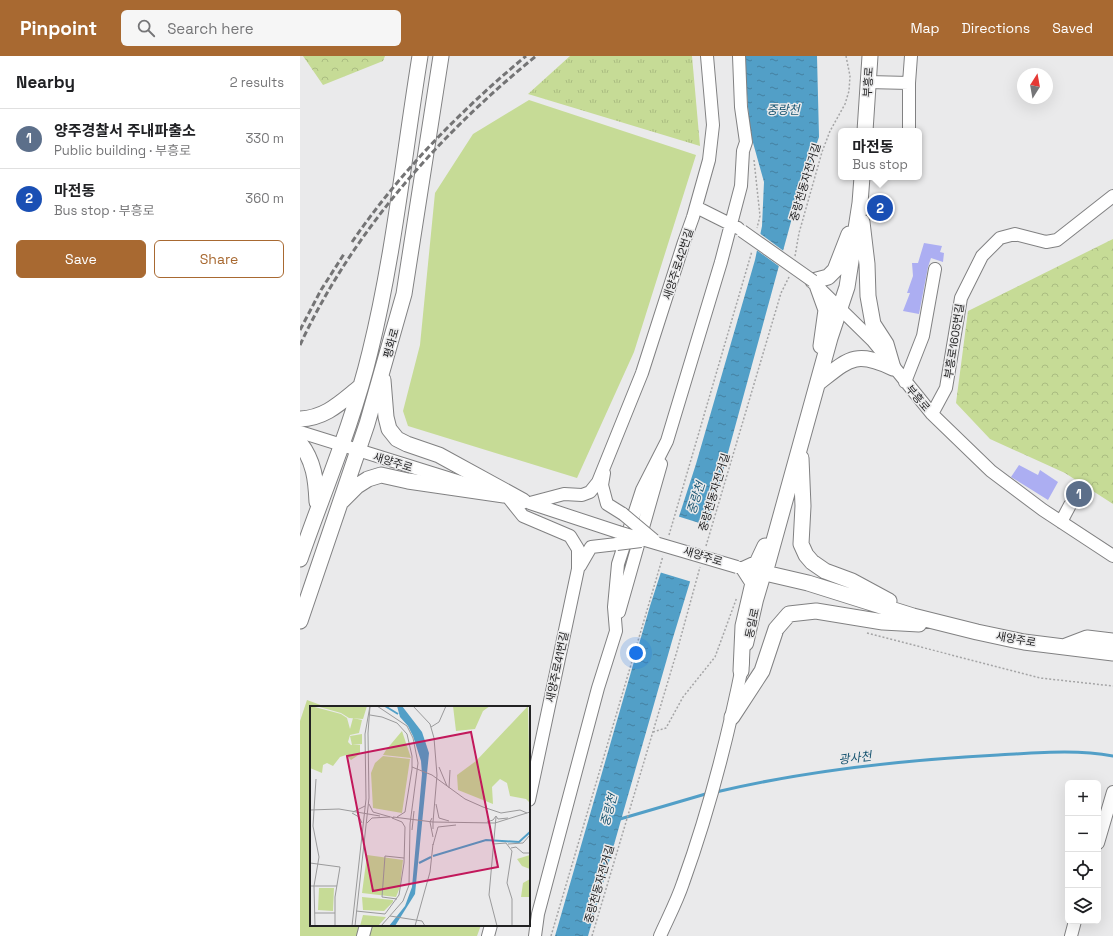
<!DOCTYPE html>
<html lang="en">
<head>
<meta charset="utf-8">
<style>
  body { margin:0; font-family:"Space Grotesk","Noto Sans KR",sans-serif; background:#f6f6f6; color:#202124 }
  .controls { position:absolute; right:12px; bottom:12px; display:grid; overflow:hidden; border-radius:6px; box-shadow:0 4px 16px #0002 }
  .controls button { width:36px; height:36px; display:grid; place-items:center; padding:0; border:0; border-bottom:1px solid #e0e0e0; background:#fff; color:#202124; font:20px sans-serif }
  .compass { position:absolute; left:717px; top:12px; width:36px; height:36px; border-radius:50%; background:#fff; box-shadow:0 4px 16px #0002; rotate:11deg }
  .you { position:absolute; left:336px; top:597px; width:14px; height:14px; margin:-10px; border:3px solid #fff; border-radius:50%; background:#1a73e8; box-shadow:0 0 0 6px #1a73e833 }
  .badge { display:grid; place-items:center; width:26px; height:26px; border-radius:50%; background:#a86931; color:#fff; font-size:13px; font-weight:700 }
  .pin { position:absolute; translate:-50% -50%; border:2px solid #fff; box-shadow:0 1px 4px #0006 }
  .popup { position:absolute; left:538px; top:72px; width:84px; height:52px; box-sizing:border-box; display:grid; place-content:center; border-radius:6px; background:#fff; filter:drop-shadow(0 1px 3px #0005); font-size:13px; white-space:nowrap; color:#757577 }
  .popup b { font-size:15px; color:#202124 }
  .popup::after { content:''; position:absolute; left:50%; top:100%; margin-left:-8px; border:8px solid transparent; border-top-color:#fff }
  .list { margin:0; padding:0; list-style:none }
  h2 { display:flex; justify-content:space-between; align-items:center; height:52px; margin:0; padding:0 16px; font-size:17px }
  h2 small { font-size:13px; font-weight:400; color:#757577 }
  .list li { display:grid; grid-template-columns:26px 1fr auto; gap:12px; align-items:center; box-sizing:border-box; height:60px; padding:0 16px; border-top:1px solid #e0e0e0 }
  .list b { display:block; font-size:15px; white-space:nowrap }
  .list p { margin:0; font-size:13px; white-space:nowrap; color:#757577 }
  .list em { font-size:13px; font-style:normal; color:#757577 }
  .actions { display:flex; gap:8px; padding:12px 16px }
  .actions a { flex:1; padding:9px 0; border:1px solid #a86931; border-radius:6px; text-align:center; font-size:14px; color:#a86931 }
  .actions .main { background:#a86931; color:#fff }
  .icon { flex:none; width:22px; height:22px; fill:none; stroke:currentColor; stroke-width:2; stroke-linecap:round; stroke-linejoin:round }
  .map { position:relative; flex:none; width:813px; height:880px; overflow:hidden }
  header { display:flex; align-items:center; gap:24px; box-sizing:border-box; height:56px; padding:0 20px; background:#a86931; color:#fff }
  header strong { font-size:19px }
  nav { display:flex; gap:22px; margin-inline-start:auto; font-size:14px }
  .search { width:280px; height:36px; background:#f6f6f6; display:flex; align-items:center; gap:10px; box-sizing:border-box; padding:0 14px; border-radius:6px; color:#757577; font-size:15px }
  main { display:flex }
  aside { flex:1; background:#fff }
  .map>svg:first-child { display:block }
</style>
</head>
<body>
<header>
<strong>Pinpoint</strong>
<div class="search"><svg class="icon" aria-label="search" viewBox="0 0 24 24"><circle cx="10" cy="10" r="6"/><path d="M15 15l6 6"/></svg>Search here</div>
<nav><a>Map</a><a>Directions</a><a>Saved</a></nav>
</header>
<main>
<aside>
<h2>Nearby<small>2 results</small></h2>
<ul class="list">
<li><span class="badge" style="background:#5c6f8a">1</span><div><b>양주경찰서 주내파출소</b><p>Public building · 부흥로</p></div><em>330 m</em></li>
<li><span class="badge" style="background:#1a4fb4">2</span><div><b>마전동</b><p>Bus stop · 부흥로</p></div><em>360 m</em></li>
</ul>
<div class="actions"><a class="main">Save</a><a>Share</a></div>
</aside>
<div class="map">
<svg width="813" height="880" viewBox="0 0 813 880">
  <defs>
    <pattern id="forest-crowns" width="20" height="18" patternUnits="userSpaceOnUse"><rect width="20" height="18" fill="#c6db96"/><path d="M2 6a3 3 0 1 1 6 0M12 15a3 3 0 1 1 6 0" fill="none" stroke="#aabc81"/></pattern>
    <pattern id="park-tufts" width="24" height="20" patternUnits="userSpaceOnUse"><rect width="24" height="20" fill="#c6db96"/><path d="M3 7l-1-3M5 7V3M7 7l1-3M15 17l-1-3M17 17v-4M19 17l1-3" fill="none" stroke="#aabc81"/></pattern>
    <pattern id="water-ripples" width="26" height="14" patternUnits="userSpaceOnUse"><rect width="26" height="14" fill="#529fc7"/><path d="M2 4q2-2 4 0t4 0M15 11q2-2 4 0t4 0" fill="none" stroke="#4481a1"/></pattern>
  </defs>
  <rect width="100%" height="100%" fill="#eaeaeb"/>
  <path fill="#c6db96" d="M229,44L396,99L334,296L277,422L108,370L103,355L120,289L135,137L173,78Z
    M7,644L26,651H11V869H181L177,880H0V665Z"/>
  <path fill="url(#forest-crowns)" d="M3,0H85L83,5L23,29Z
    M813,183V448L765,417L690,383L656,347L668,255Z"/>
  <path fill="url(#park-tufts)" d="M270,0H392L400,90L228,38Z"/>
  <path fill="url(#water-ripples)" d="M444,0H517L519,81L495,151L417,437L372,585L288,880H255L350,550L396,408L455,204L462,170L464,126L450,76Z"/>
  <path fill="#eaeaeb" d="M458,176L485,196L480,211L455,193Z
    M377,460L409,470L392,526L359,516Z"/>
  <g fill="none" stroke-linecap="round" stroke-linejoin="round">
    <path stroke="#529fc7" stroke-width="3" d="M416,736C509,714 603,704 698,699C736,697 776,693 813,700
      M320,763L409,737"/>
  </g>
  <path fill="#acaef2" d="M624,187L642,190L640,196L644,197L643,206L631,202L628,211L619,258L603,255L610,237H607L613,220L612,207H618Z
    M719,409L738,419L740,414L758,426L748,444L711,421Z
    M772,428L791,440L787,448L767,436Z"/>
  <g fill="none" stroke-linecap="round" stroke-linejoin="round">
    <g stroke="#818182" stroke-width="14">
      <path id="minor" d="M568,26L609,27
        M609,75V27L611,0
        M396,151L438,172
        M519,232L573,285L632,358L691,415L743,454L813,500
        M605,326L623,280L635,213
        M632,358L646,332L661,242L682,200L700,182L715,178L746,186L757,184L813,140
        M0,376L170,429
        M304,417L302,429L307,448L323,458
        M207,440L223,460L270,480L278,493V513L229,744
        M230,447L264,438L282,439L290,436L298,426L342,317L384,186L393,161L409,104L413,69L407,0
        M230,447L318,476
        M761,466L770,449
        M280,510L291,491L317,488
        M441,512L465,517L457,544L447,588
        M319,556L361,408
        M798,787L813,736
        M63,880L66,869
        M188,880L191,869
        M235,880L238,858L298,632L316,575L314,551L318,508L342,434L367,385L421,206L441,130L443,95L446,86L441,51L439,0
        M360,880C368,862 377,845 383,827C409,755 428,681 443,606
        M771,880L775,865"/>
    </g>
    <g stroke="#818182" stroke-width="17">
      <path id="major" d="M565,75L570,0
        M562,121L560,147L547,231L530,282L465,517L508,527L613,560L677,576L724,586L813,597
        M562,166L567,208L568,240L573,268L586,288L593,312
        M513,225L528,221L535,214L549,178
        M517,229L526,254L521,290
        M83,324L86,361L89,373L97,383L107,388L139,399L223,445
        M518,327C549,303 555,294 593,312
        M0,363C26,362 41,346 60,331
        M0,387C14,405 16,424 17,446
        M501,402L503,450L501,488L506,499L512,506L525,515L552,525L589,545
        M42,445L57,430L68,423L81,419L108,425L204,439
        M0,503C24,434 53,367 70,296C94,199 104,98 120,0
        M0,565L67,368L104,238L141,0
        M766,590L787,582L813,585
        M441,615L443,570L453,527L444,513L457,507L465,490
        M432,661L462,615L476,573L489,558L516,555L583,566L619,568"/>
    </g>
    <path stroke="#a5a5a6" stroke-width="1.5" stroke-dasharray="2 2" stroke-linecap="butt" d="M454,104L460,160L457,172
      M495,200L499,177L522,96L530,75L545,48L549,35L550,20L546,0
      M369,479L452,195
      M406,490L481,237L489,221
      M567,577L740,622L813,630
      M353,676L366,672L383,641L415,601L437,541
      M251,880L363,500
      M292,880L377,595L400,511"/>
    <use href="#minor" stroke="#fff" stroke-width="12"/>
    <use href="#major" stroke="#fff" stroke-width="15"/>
    <path stroke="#747475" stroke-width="3" stroke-dasharray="6 3" stroke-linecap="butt" d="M52,186C100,116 161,54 226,0
      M0,274L21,234L44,198
      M0,289C53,175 139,79 236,0"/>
    <g stroke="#818182" stroke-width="14" stroke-linecap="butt">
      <path id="minor-bridge" d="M442,175L513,225
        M323,458L354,484
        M318,476L437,511
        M317,488L341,485"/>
    </g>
    <use href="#minor-bridge" stroke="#fff" stroke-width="12"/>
  </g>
  <g text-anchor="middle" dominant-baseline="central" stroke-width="3" stroke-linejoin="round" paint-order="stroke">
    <g font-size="11" fill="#222223" stroke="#eaeaeb">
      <text transform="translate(568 26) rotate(-86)">부흥로</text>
      <text transform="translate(505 126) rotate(-73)">중랑천동자전거길</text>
      <text transform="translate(378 208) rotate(-72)">새양주로42번길</text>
      <text transform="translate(654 285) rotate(-81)">부흥로1605번길</text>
      <text transform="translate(91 287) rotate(-75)">평화로</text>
      <text transform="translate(618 342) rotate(50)">부흥로</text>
      <text transform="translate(93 406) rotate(17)">새양주로</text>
      <text transform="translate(414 436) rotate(-73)">중랑천동자전거길</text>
      <text transform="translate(403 500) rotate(17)">새양주로</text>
      <text transform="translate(452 567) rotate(-78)">동일로</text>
      <text transform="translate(716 583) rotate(10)">새양주로</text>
      <text transform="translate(257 611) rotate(-78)">새양주로41번길</text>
      <text transform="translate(299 828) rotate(-74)">중랑천동자전거길</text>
    </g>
    <g font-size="12" font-style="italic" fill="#1a5672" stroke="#eaeaeb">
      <text x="483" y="54">중랑천</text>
      <text transform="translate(396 442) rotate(-72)">중랑천</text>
      <text transform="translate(555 702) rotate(-7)">광사천</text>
      <text transform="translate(309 754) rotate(-75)">중랑천</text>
    </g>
  </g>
  <g transform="translate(10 650)">
    <rect width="220" height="220" fill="#eaeaeb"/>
    <path d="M73,50L100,53L92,107L63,102L61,67L65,57ZM57,149L93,154L90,181L86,191L52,187ZM9,182H24L23,205L8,204ZM52,191L83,194V196L74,205L53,204ZM53,209L76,211L68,220H50Z" fill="#c6db96"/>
    <path d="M1,0L31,8L37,12L40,23L43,12L52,14L49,27L40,29L38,36L41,39H50V48L41,54L36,49L30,51L23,60L17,57L13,59L12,67L0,62ZM143,0H180L173,5L165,23L146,25ZM218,0L220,97L216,93L200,90L197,77L190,73L182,81L183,98L148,84L147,69L166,55ZM220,149V163L212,160L207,153ZM220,173V191H211L213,177Z" fill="#c6db96"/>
    <path d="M6,0H57L53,13L39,12L31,7ZM92,25L101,52L73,49L76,44ZM52,28V38L42,39L40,30Z" fill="#c6db96"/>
    <path d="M87,0H92L112,26L119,47L105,188L85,220H79L95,200L102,181L112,68L111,55L103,30L98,20L90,11Z" fill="#529fc7"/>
    <path fill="none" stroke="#529fc7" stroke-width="2" d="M75,0L88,8M123,150L176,134L209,136L220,126M109,157L121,151"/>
    <path fill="none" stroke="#9a9a9b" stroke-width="1" d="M67,0L97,20L103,32L108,57L100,118L99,179L93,195L71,220M103,0L120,18L124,32L127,69L123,116L185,117L220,106M60,9L72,11L87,17L97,28L102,50V63L95,106L87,111M121,21L129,16L136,0M102,61L122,69L155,93L173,101L191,107L210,104L217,107M129,61L137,80M139,82L140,64M59,98L63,106L84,112M126,98L129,112L139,115M0,104L29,103L70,110M43,106L55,100M42,107L49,111L52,117M83,111L123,116V123M186,111L179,189L187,220M122,112L120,116L123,131M177,116L183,114L186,110L188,113L198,112M57,117L62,112L80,111M102,124L104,105M183,138L196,137L202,145L197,177L202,193V220M198,138L213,137L220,129M123,139L128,121L146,119M201,142L206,141L213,147H220M0,157L30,161L25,191V220M0,180H27M87,193L72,191L75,150L94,152M46,205L75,208L89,189L94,157L95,121L92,116L82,112M5,207H25M80,210L112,215L115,220M5,220L4,180L9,151L3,120L6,73M42,220L56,93L55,28L60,0M45,220L59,92L58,27L60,0M105,220L120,166L123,138"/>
    <path fill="#c2185b" fill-opacity="0.15" stroke="#c2185b" stroke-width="2" d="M161,26L188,161L63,185L37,50Z"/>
    <rect width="220" height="220" fill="none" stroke="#222223" stroke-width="2"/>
  </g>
</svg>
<div class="controls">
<button>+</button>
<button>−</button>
<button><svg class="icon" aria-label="locate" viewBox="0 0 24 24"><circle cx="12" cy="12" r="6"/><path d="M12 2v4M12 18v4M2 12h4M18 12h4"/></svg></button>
<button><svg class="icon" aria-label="layers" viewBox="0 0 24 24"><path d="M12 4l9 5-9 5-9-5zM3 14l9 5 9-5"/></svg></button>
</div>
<svg class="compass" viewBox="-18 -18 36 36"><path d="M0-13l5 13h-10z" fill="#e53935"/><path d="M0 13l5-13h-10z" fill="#757577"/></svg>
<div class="you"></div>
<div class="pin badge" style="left:779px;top:438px;background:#5c6f8a">1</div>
<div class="pin badge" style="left:580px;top:152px;background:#1a4fb4">2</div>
<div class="popup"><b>마전동</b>Bus stop</div>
</div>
</main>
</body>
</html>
